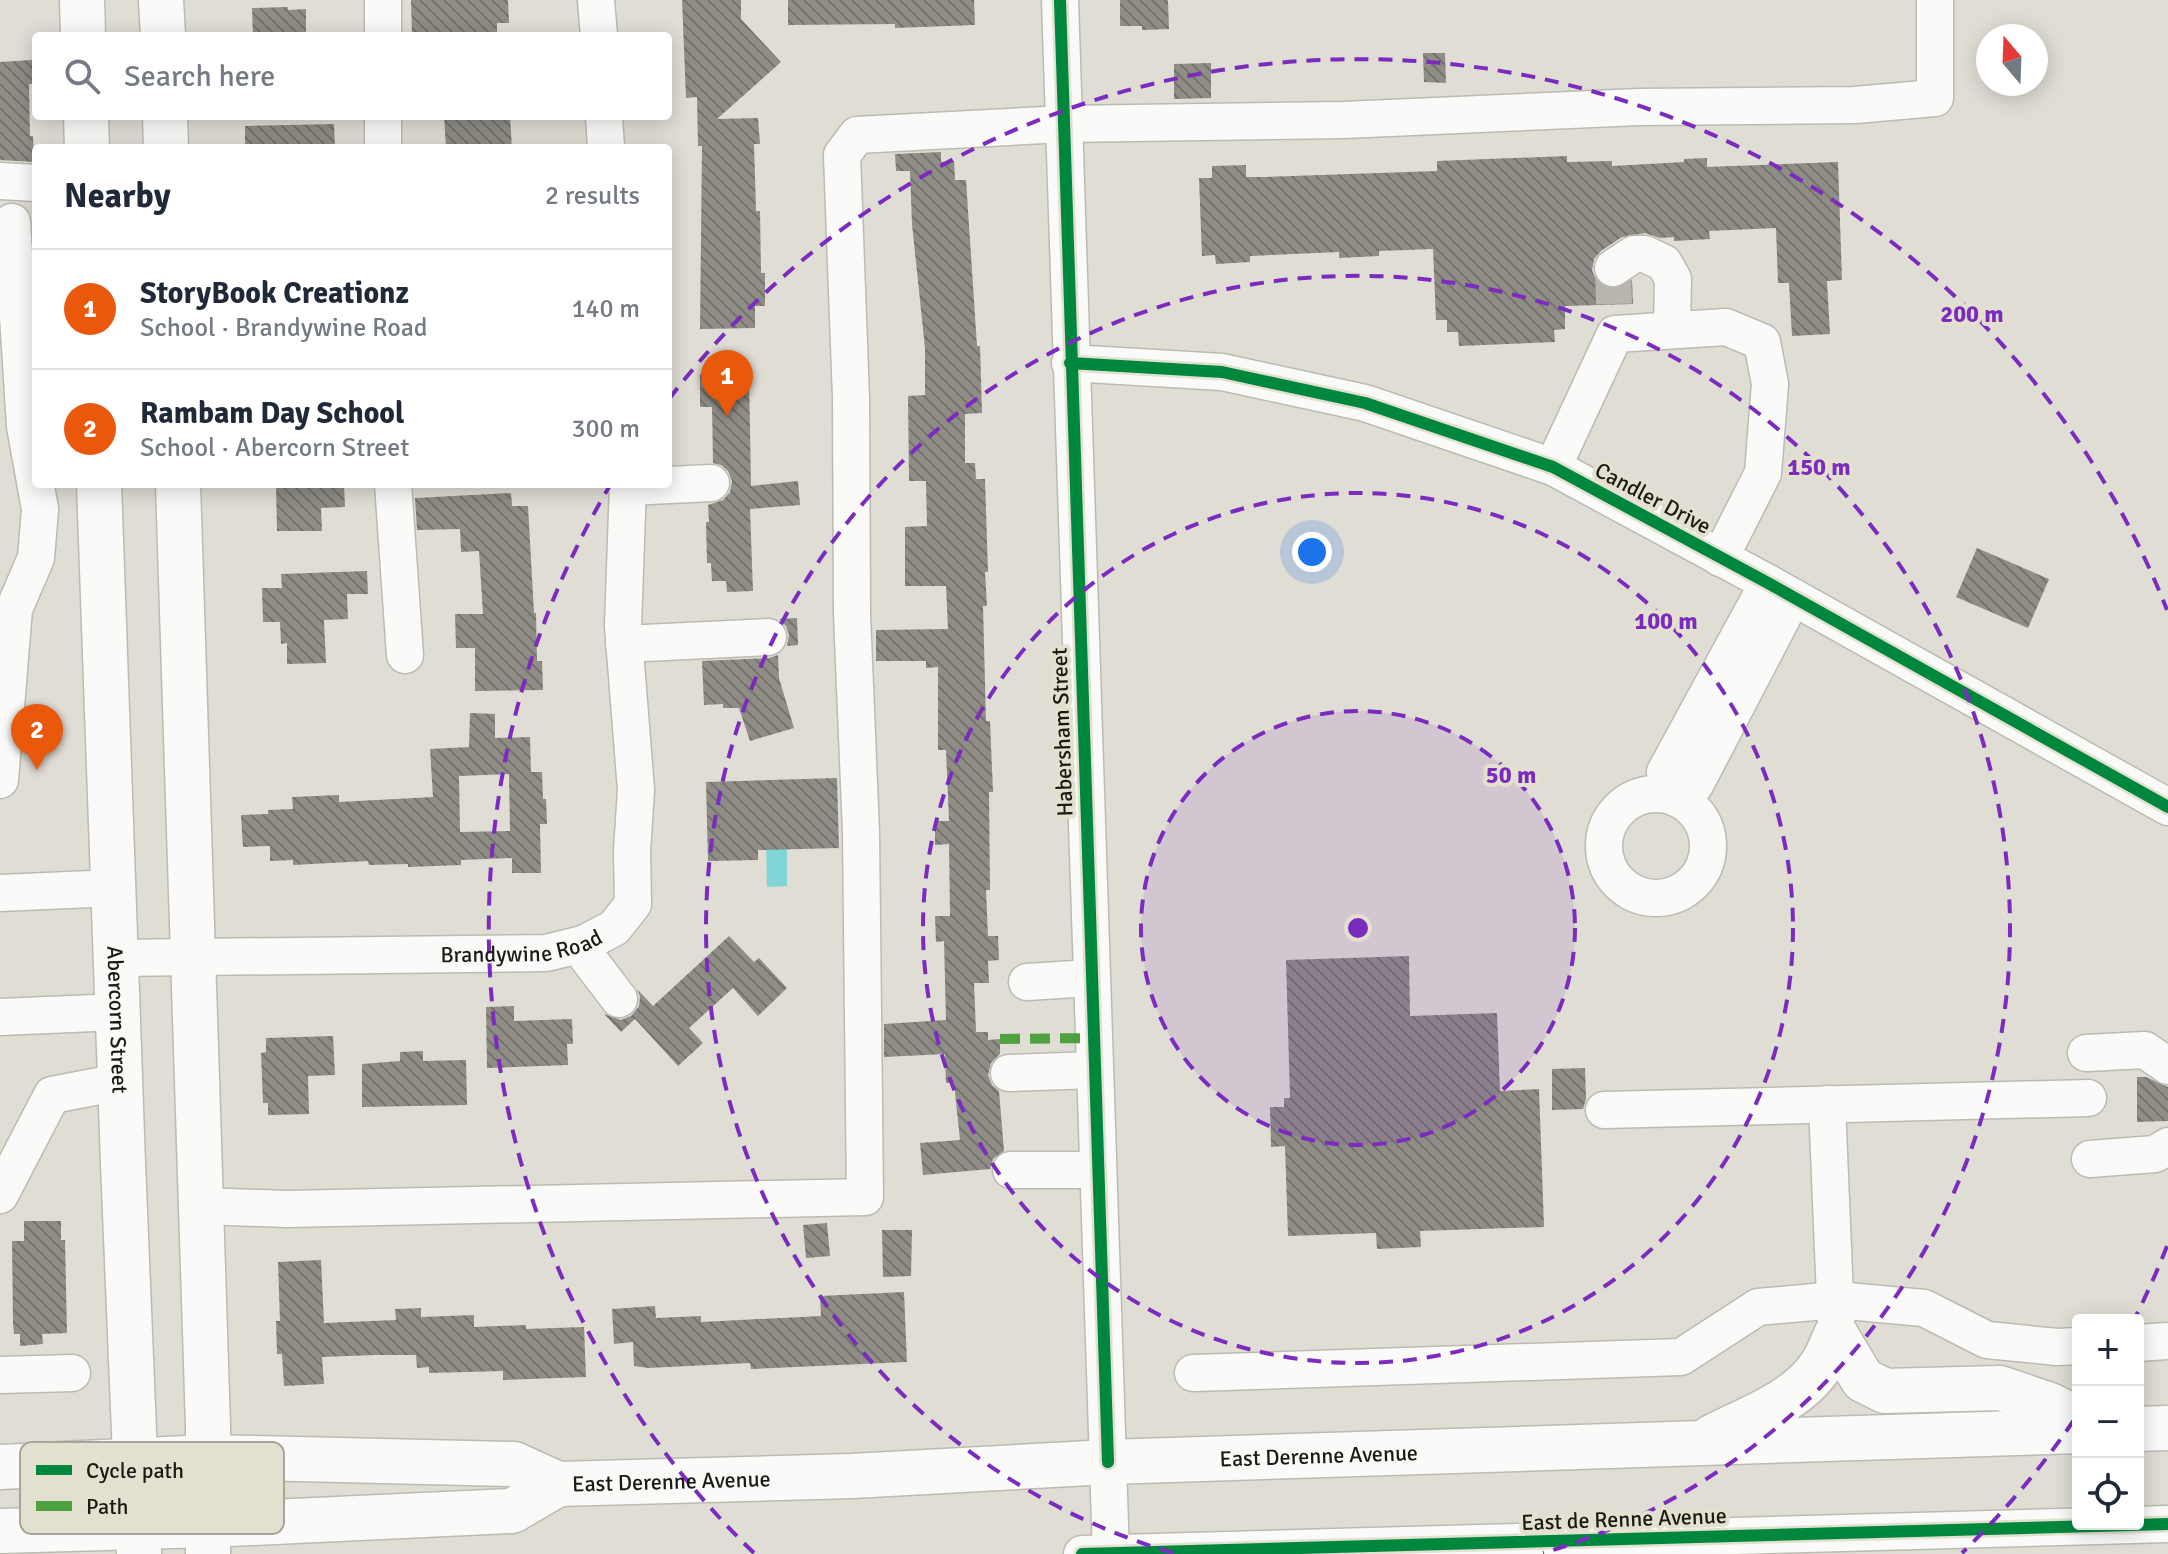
<!DOCTYPE html>
<html lang="en">
<head>
<meta charset="utf-8">
<style>
  body { margin:0; font-family:Signika,sans-serif; background:#f2f2f3; color:#1f2937 }
  .controls { position:absolute; right:24px; bottom:24px; display:grid; overflow:hidden; border-radius:8px; box-shadow:0 4px 20px #0003 }
  .controls button { width:72px; height:72px; display:grid; place-items:center; padding:0; border:0; border-bottom:2px solid #e0e1e3; background:#fff; color:#1f2937; font:40px sans-serif }
  .compass { position:absolute; left:1976px; top:24px; width:72px; height:72px; border-radius:50%; background:#fff; box-shadow:0 4px 20px #0003; rotate:341deg }
  .you { position:absolute; left:1312px; top:552px; width:28px; height:28px; margin:-20px; border:6px solid #fff; border-radius:50%; background:#1a73e8; box-shadow:0 0 0 12px #1a73e833 }
  .badge { display:grid; place-items:center; width:52px; height:52px; border-radius:50%; background:#ea580c; color:#fff; font-size:26px; font-weight:700 }
  .pin { position:absolute; translate:-50% -66px; filter:drop-shadow(0 2px 4px #0008) }
  .pin::after { content:''; position:absolute; top:42px; width:28px; height:24px; background:inherit; clip-path:polygon(0 0,100% 0,50% 100%) }
  .list { margin:0; padding:0; list-style:none }
  h2 { display:flex; justify-content:space-between; align-items:center; height:104px; margin:0; padding:0 32px; font-size:34px }
  h2 small { font-size:26px; font-weight:400; color:#747a83 }
  .list li { display:grid; grid-template-columns:52px 1fr auto; gap:24px; align-items:center; box-sizing:border-box; height:120px; padding:0 32px; border-top:2px solid #e0e1e3 }
  .list b { display:block; font-size:30px; white-space:nowrap }
  .list p { margin:0; font-size:26px; white-space:nowrap; color:#747a83 }
  .list em { font-size:26px; font-style:normal; color:#747a83 }
  .icon { flex:none; width:44px; height:44px; fill:none; stroke:currentColor; stroke-width:2; stroke-linecap:round; stroke-linejoin:round }
  .map { position:relative; flex:none; width:2168px; height:1554px; overflow:hidden }
  .search { position:absolute; background:#fff; box-shadow:0 4px 20px #0003; left:32px; top:32px; width:640px; height:88px; display:flex; align-items:center; gap:20px; box-sizing:border-box; padding:0 28px; border-radius:8px; color:#747a83; font-size:30px }
  .panel { position:absolute; background:#fff; box-shadow:0 4px 20px #0003; left:32px; top:144px; width:640px; height:344px; border-radius:8px }
  .map>svg:first-child { display:block }
</style>
</head>
<body>
<div class="map">
<svg width="2168" height="1554" viewBox="0 0 2168 1554">
  <defs>
    <pattern id="building-back-hatch" width="6" height="6" patternUnits="userSpaceOnUse" patternTransform="scale(2)"><rect width="6" height="6" fill="#8f8d86"/><path d="M-1 5l2 2M0 0l6 6M5-1l2 2" fill="none" stroke="#74726c"/></pattern>
  </defs>
  <rect width="100%" height="100%" fill="#dfddd4"/>
  <path fill="#82d5d6" d="M766,837H787V886L767,887Z"/>
  <path fill="url(#building-back-hatch)" fill-rule="evenodd" d="M411,0H508L509,23H497V36H412Z
    M682,0H741V19L781,62L717,119L758,118L760,144H754L756,211H760L761,273H765V306H755V328L700,329L702,146H698L697,97L686,98Z
    M788,0H974L975,25L895,28V24L788,25Z
    M1120,0H1168L1169,29L1142,30V26H1120Z
    M288,7V10L306,9V36H253L252,8Z
    M1423,53H1445L1446,83L1424,82Z
    M32,60V84H29L30,136H33L34,162L0,160V62Z
    M1211,63V98L1174,99V64Z
    M444,116H510L512,148H446Z
    M334,124L335,148H245V126Z
    M941,152V162L954,161L955,180H966L977,346H980L982,413L965,414V463H975L976,479H985L988,572H985L987,606H983L986,721H990L993,792H989L990,890H986L988,936H998L999,960L988,961L989,983H974L976,1032H988V1040L1000,1039V1054L991,1063L988,1075L992,1085L999,1091L1004,1151L993,1159L990,1169L923,1175L920,1143L960,1140L954,1083H946L945,1054L884,1057V1024L946,1020L944,941L936,942L935,916H950L949,844L935,845V821H949L946,750H938V667L926,668V661H876V630L948,629L946,586H905V527L927,526L926,481H909L908,396L925,395V348L912,224L910,171H896L895,154Z
    M1567,156V162L1612,161V166L1684,162V159L1707,158V167L1838,162L1842,280L1827,281L1830,334L1792,336L1789,283H1778L1776,228L1709,231L1710,239L1674,241V237L1660,238L1645,233L1622,237L1601,251L1594,259L1592,270L1596,280L1604,287L1615,289L1632,280L1633,304L1565,306V329L1554,330L1555,342L1459,346L1458,332H1447V320H1436L1433,249L1379,251V256L1339,258V252L1250,256V262L1216,264L1215,255L1202,256L1199,178H1212V166L1246,165V177H1265L1437,171V161Z
    M749,373L751,486L798,481L800,505L750,509L753,591L727,592L726,581H712L711,563H707L706,522H709L708,505L723,500L730,492L732,481L728,471L721,465L713,463L712,407H700V374Z
    M276,484H344L345,507L321,508L322,531H277Z
    M511,493L512,506H528L534,613H536L537,661H542L543,690L475,691V648H456L455,614H483L479,551L461,552L460,529L417,530L415,498Z
    M1977,548L2049,579L2028,628L1956,597Z
    M367,571L368,594H347L348,619L324,620L326,663L287,664V643L281,644L280,622H263L262,588H282L281,574Z
    M797,618L798,645L787,646L789,635L786,626L779,619Z
    M778,655L779,678L794,728L750,741L739,708H723V704L704,705L702,661L769,658Z
    M470,713L495,714V738L530,737L531,772H542L543,799H546L547,824H540L541,873H512V858L461,860V865L408,867V864L369,865L368,861L293,865V860L270,861V846L243,847L241,815L268,814V810L293,809L292,797L339,795V802L433,797L430,749L469,747ZM509,774L510,831L460,832L459,776Z
    M837,778L839,848L758,850V860L708,861L706,782Z
    M729,936L754,962L759,958L787,988L758,1016L733,988L689,1028L703,1043L678,1066L635,1019L621,1032L604,1014L621,1020L631,1016L639,1006L640,997L637,989L653,1006Z
    M1409,956L1410,1016L1497,1013L1500,1091L1539,1089L1544,1227L1420,1231L1421,1247L1377,1249L1376,1233L1288,1236L1285,1146L1271,1147L1270,1107H1284V1098H1290L1286,960Z
    M514,1006V1021L572,1019L573,1044H567L568,1065L487,1068L486,1007Z
    M333,1036L335,1075L308,1076L309,1114L268,1115V1103H263L261,1053L266,1052V1038Z
    M423,1051V1061L466,1060L467,1105L362,1107V1064L400,1061V1052Z
    M1585,1068L1586,1099L1583,1109L1552,1110V1069Z
    M2137,1077H2146L2168,1087V1121L2137,1122Z
    M24,1221H61V1240H65L67,1333L42,1334L43,1344L20,1346V1334H14L13,1323L12,1241H24Z
    M827,1223L830,1256L806,1258L803,1225Z
    M882,1230H912L911,1276L883,1277Z
    M321,1260L324,1323L396,1320L395,1309L421,1308V1317L474,1315V1327L526,1325V1329L584,1327L586,1377L503,1380V1371L429,1373V1367L417,1368L416,1355H375L322,1357L324,1384L284,1386L282,1354H277L276,1321H280L278,1262Z
    M904,1292L907,1362L751,1369L750,1363L648,1368L634,1366L633,1342L614,1344L612,1309L655,1306L656,1318L701,1316V1322L821,1316L820,1296Z"/>
  <g fill="none" stroke-linecap="round" stroke-linejoin="round">
    <path stroke="#b8b6ae" stroke-width="36" stroke-dasharray="36 18" stroke-linecap="butt" d="M1613,268L1614,305"/>
    <g stroke="#bcbbb3" stroke-width="39">
      <g id="minor">
        <path d="M383,0V36"/>
        <path d="M596,0L599,36"/>
        <path d="M1060,0L1111,1554"/>
        <path d="M383,116V148"/>
        <path d="M604,116L606,148"/>
        <path d="M0,181L36,183"/>
        <path d="M1613,268L1634,254H1645L1664,263L1673,279L1672,330"/>
        <path d="M1070,363L1222,372L1365,403L1553,467L1768,583L2168,807"/>
        <path d="M1553,467L1615,334L1726,327L1762,342L1770,384L1763,473L1720,558"/>
        <path d="M393,484L405,655"/>
        <path d="M628,487L711,483"/>
        <path d="M1768,583L1665,772L1676,798L1695,785L1793,597"/>
        <path d="M624,644L768,637"/>
        <path d="M0,780L14,609L36,558L40,509L25,426L12,222"/>
        <circle cx="1656" cy="846" r="52"/>
        <path d="M0,893L114,888"/>
        <path d="M583,944L587,957L619,999"/>
        <path id="s1" d="M116,958L546,953L583,944L614,928L633,904L632,851L636,790L623,626L628,484"/>
        <path d="M1027,982L1091,978"/>
        <path d="M0,1017L118,1012"/>
        <path d="M2086,1053L2145,1050L2168,1066"/>
        <path d="M1009,1073L1094,1070"/>
        <path d="M1827,1104L1836,1322"/>
        <path d="M1604,1110L2088,1098"/>
        <path d="M2090,1159L2155,1154L2168,1146"/>
        <path d="M1011,1170H1097"/>
        <path d="M0,1195L52,1095L120,1082"/>
        <path d="M201,1206L287,1209L865,1197L861,832L852,614L851,398L842,155L857,135L1063,124L1344,120L1639,107L1855,105L1935,98V0"/>
        <path d="M2138,1343L2168,1341"/>
        <path d="M1193,1373L1681,1357L1758,1307L1836,1300L1924,1308L1987,1340L2057,1347L2078,1346"/>
        <path d="M0,1375L72,1373"/>
        <path d="M1082,1554L2168,1524"/>
      </g>
    </g>
    <g stroke="#bcbbb3" stroke-width="47">
      <g id="major">
        <path d="M82,0L83,36"/>
        <path d="M161,0L163,36"/>
        <path d="M86,116L87,148"/>
        <path d="M165,116L166,148"/>
        <path id="s2" d="M99,484L123,1163L139,1554"/>
        <path d="M178,484L208,1426V1554"/>
      </g>
    </g>
    <g stroke="#bcbbb3" stroke-width="47">
      <g id="highway">
        <path d="M1836,1335L1863,1380L1885,1391L2000,1388L2050,1405L2078,1420"/>
        <path d="M2138,1429L2168,1428"/>
        <path d="M1712,1437C1749,1418 1799,1401 1822,1364C1828,1355 1831,1345 1836,1335"/>
        <path id="s3" d="M0,1467L208,1457L514,1464L558,1484L852,1476L1108,1462L2078,1431"/>
        <path d="M0,1531L208,1525L512,1511L558,1484"/>
      </g>
    </g>
    <use href="#minor" stroke="#fafaf9" stroke-width="36"/>
    <use href="#major" stroke="#fafaf9" stroke-width="44"/>
    <use href="#highway" stroke="#fafaf9" stroke-width="44"/>
    <path stroke="#4fa13f" stroke-width="10" stroke-dasharray="20 10" stroke-linecap="butt" d="M1000,1039L1093,1038"/>
    <g stroke="#e3e0d0" stroke-width="17">
      <path id="cycleway" d="M1060,0L1108,1462
        M1070,363L1222,372L1365,403L1553,467L1768,583L2168,807
        M1082,1554L2168,1524"/>
    </g>
    <use href="#cycleway" stroke="#00873e" stroke-width="12"/>
  </g>
  <circle cx="1358" cy="928" r="217" fill="#7b2cbf" fill-opacity=".12"/>
  <g fill="none" stroke="#7b2cbf" stroke-width="4" stroke-dasharray="14 10">
    <circle cx="1358" cy="928" r="217"/>
    <circle cx="1358" cy="928" r="435"/>
    <path d="M1173 1553A652 652 0 1 1 1543 1553"/>
    <path d="M2167 1246A869 869 0 0 1 2136 1316M2074 1420A869 869 0 0 1 1962 1553M754 1553A869 869 0 0 1 609 487M669 399A869 869 0 0 1 2167 610"/>
  </g>
  <g text-anchor="middle" dominant-baseline="central" stroke-width="8" stroke-linejoin="round" paint-order="stroke">
    <g font-size="22" fill="#1b1a14" stroke="#e3e0d0">
      <text transform="translate(1653 498) rotate(28)">Candler Drive</text>
      <text transform="translate(1062 732) rotate(-92)">Habersham Street</text>
      <text stroke="none"><textPath href="#s1" startOffset="406">Brandywine Road</textPath></text>
      <text stroke="none"><textPath href="#s2" startOffset="536">Abercorn Street</textPath></text>
      <text stroke="none"><textPath href="#s3" startOffset="1324">East Derenne Avenue</textPath></text>
      <text stroke="none"><textPath href="#s3" startOffset="676">East Derenne Avenue</textPath></text>
      <text transform="translate(1624 1519) rotate(-2)">East de Renne Avenue</text>
    </g>
  </g>
  <rect x="20" y="1442" width="264" height="92" rx="12" fill="#e3e0d0" stroke="#a7a598" stroke-width="2"/>
  <rect x="36" y="1465" width="36" height="10" fill="#00873e"/>
  <rect x="36" y="1501" width="36" height="10" fill="#4fa13f"/>
  <g font-size="22" fill="#1b1a14">
    <text x="86" y="1478">Cycle path</text>
    <text x="86" y="1514">Path</text>
  </g>
  <circle cx="1358" cy="928" r="12" fill="#7b2cbf" stroke="#e3e0d0" stroke-width="4"/>
  <g font-size="24" text-anchor="middle" font-weight="bold" fill="#7b2cbf" stroke="#e3e0d0" stroke-width="8" stroke-linejoin="round" paint-order="stroke">
    <text x="1972" y="322">200 m</text>
    <text x="1819" y="475">150 m</text>
    <text x="1666" y="629">100 m</text>
    <text x="1511" y="783">50 m</text>
  </g>
</svg>
<div class="controls">
<button>+</button>
<button>−</button>
<button><svg class="icon" aria-label="locate" viewBox="0 0 24 24"><circle cx="12" cy="12" r="6"/><path d="M12 2v4M12 18v4M2 12h4M18 12h4"/></svg></button>
</div>
<svg class="compass" viewBox="-18 -18 36 36"><path d="M0-13l5 13h-10z" fill="#e53935"/><path d="M0 13l5-13h-10z" fill="#747a83"/></svg>
<div class="you"></div>
<div class="pin badge" style="left:727px;top:416px">1</div>
<div class="pin badge" style="left:37px;top:770px">2</div>
<div class="search"><svg class="icon" aria-label="search" viewBox="0 0 24 24"><circle cx="10" cy="10" r="6"/><path d="M15 15l6 6"/></svg>Search here</div>
<section class="panel">
<h2>Nearby<small>2 results</small></h2>
<ul class="list">
<li><span class="badge">1</span><div><b>StoryBook Creationz</b><p>School · Brandywine Road</p></div><em>140 m</em></li>
<li><span class="badge">2</span><div><b>Rambam Day School</b><p>School · Abercorn Street</p></div><em>300 m</em></li>
</ul>
</section>
</div>
</body>
</html>
